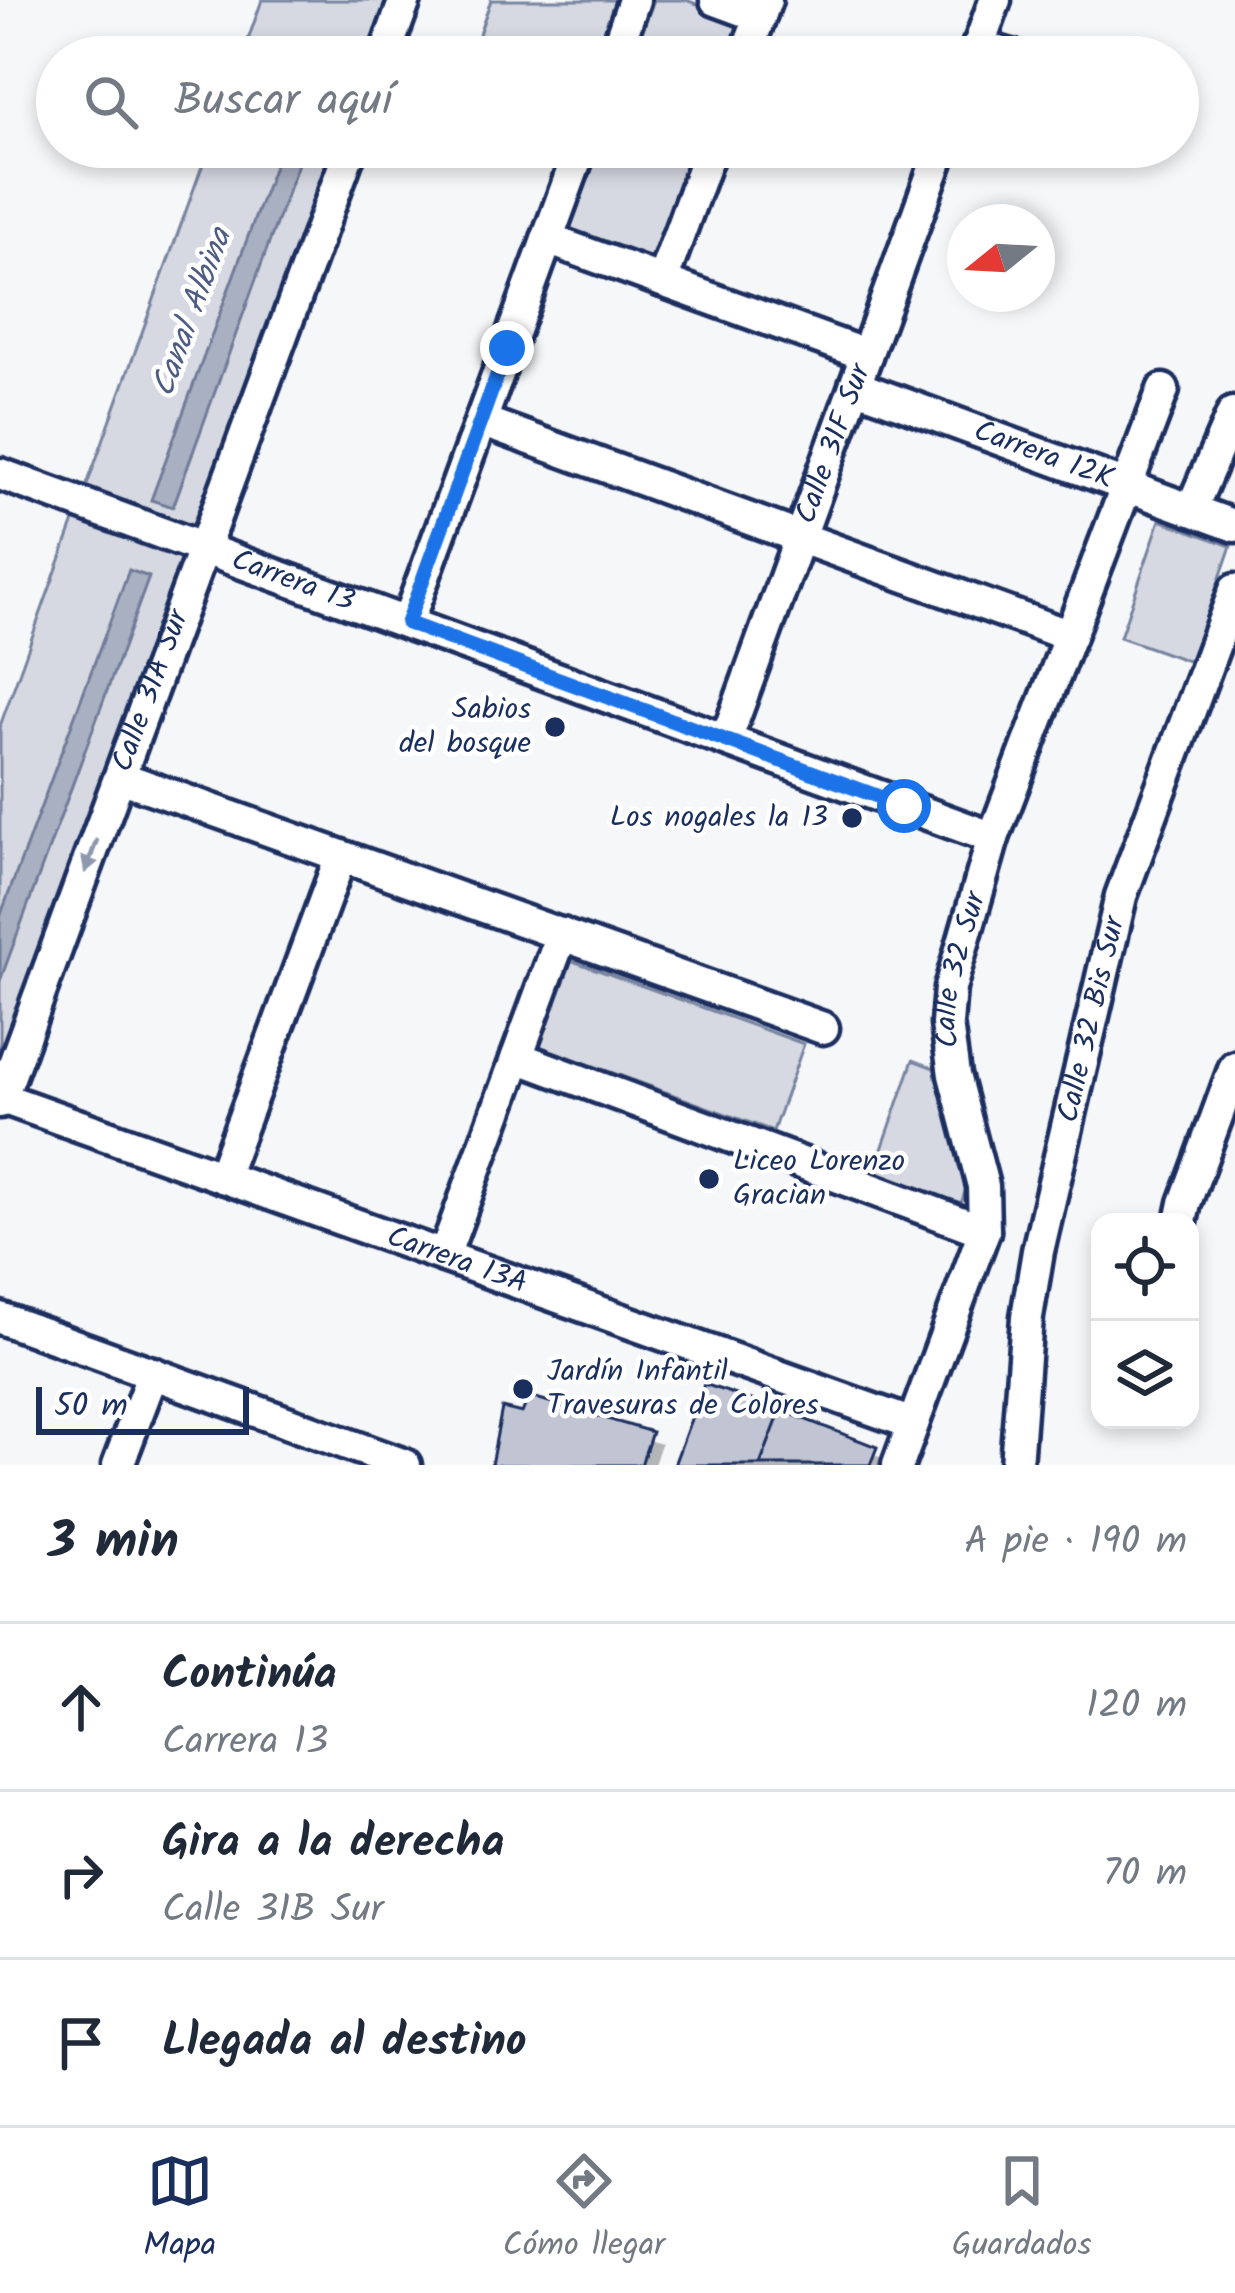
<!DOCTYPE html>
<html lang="es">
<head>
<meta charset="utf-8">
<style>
  body { margin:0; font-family:Kalam,sans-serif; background:#f6f6f7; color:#1f2937 }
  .controls { position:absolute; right:36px; bottom:36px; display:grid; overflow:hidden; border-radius:24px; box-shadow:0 6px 18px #0003 }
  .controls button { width:108px; height:108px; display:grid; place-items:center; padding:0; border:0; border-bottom:3px solid #e0e1e3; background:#fff; color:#1f2937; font:60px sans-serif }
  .compass { position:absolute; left:947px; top:204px; width:108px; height:108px; border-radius:50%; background:#fff; box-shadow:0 6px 18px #0003; rotate:252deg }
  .scale { position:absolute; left:36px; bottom:30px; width:213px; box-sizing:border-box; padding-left:12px; border:6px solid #1b2f5e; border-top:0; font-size:33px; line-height:42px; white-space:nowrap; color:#1b2f5e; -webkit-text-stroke:9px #fff; paint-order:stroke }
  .stop { position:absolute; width:36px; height:36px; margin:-27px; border:9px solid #1a73e8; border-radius:50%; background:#fff }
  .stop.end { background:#1a73e8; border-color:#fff; box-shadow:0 3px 12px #0008 }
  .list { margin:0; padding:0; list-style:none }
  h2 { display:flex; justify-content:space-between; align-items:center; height:156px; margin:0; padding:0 48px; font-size:51px }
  h2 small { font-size:39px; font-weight:400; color:#747a83 }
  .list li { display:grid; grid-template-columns:78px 1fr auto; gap:36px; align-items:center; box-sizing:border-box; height:168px; padding:0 48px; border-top:3px solid #e0e1e3 }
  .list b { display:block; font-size:45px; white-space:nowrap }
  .list p { margin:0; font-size:39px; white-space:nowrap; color:#747a83 }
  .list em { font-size:39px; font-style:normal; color:#747a83 }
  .icon { flex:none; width:66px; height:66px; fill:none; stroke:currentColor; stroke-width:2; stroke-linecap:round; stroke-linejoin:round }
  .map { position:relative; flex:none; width:1235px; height:1465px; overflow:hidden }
  .search { position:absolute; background:#fff; box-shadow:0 6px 18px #0003; left:36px; right:36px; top:36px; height:132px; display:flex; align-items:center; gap:30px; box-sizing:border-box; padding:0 42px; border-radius:66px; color:#747a83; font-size:45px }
  .sheet { height:660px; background:#fff }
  nav { display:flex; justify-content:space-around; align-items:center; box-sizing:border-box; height:168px; border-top:3px solid #e0e1e3; background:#fff; font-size:33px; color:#747a83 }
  nav a { display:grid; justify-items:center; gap:6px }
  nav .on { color:#1b2f5e }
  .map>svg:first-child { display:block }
</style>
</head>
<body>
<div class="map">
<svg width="1235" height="1465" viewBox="0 0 1235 1465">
  <defs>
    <filter id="shadow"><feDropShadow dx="7" dy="13" stdDeviation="0" flood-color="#0004"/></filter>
  </defs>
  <rect width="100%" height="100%" fill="#f6f7f9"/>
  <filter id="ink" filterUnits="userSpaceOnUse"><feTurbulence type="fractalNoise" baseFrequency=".00833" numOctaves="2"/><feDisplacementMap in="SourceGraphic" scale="24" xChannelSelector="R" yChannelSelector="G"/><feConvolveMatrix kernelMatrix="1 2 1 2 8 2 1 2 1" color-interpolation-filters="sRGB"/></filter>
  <g filter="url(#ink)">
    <path fill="#d6d9e2" stroke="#7884a0" stroke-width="3" d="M262,0H392L371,57H242Z
      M491,0H619L599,57H471Z
      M654,0H686L743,21L730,57H633Z
      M209,147H337L0,1056V726Z
      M600,147H697L653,266L568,234Z
      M1160,520L1231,546L1191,662L1120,637Z
      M559,956L804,1044L773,1131L528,1042Z
      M913,1060L934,1068L969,1181L960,1206L873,1175Z"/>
    <path fill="#a9b0c1" stroke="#707c99" stroke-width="3" d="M281,147H304L173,507L151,500Z
      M129,570L149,577L0,981V917Z"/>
    <path fill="#c0c4d3" stroke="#1b2f5e" stroke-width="3" filter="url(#shadow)" d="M704,1384L781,1410L760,1465H674Z
      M529,1396L652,1432L641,1465H491L502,1408L522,1413Z
      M781,1410L877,1447L870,1465H760Z"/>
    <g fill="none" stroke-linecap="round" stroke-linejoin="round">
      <g stroke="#1b2f5e" stroke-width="39">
        <g id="minor">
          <path d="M716,0L760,16"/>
          <path d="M978,46L1014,57"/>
          <path d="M384,57L405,0"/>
          <path d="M614,57L634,0"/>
          <path d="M745,57L766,0"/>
          <path d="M975,57L995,0"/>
          <path d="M547,239L866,355"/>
          <path d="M662,281L711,147"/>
          <path id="s1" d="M855,386L1235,526"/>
          <path d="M481,421L1070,636"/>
          <path id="s2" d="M0,474L993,838"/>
          <path d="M1191,510L1233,413"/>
          <path d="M407,623L581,147"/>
          <path id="s3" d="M726,740L942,147"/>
          <path d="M120,777L823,1028"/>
          <path d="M517,1057L984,1231"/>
          <path id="s4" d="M2,1098L913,1424"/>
          <path id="s5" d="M0,1102L351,147"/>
          <path d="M222,1177L341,856"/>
          <path d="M1181,1222L1185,1203L1235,1067"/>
          <path d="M444,1256L562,934"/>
          <path d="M0,1318L405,1465"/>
          <path d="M118,1465L153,1373"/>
          <path id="s6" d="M898,1465L984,1231L983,1186L954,1075L947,1024L950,988L993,838L1163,390"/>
          <path id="s7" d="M1016,1465L1027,1317L1038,1251L1121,896L1235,590"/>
        </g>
      </g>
      <use href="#minor" stroke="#fff" stroke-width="30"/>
    </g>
    <defs><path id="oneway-solid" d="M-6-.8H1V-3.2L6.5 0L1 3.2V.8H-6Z" transform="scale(3)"/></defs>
    <use fill="#8d97ae" href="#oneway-solid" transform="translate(91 856) rotate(110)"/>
  </g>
  <g fill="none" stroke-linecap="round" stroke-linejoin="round" filter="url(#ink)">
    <path stroke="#1a73e8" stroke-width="15" d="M507,348L407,623L904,806"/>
  </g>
  <g fill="#1b2f5e" stroke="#fff" stroke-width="4.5">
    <circle cx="555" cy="727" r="12"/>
    <circle cx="852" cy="818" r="12"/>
    <circle cx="709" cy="1179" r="12"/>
    <circle cx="523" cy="1389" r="12"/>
  </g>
  <g text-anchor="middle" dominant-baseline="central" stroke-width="9" stroke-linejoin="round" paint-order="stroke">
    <g font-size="30" fill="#1b2f5e" stroke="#fff">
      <text stroke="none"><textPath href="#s3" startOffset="315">Calle 31F Sur</textPath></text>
      <text stroke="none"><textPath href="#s1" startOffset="201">Carrera 12K</textPath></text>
      <text stroke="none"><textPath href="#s2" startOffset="312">Carrera 13</textPath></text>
      <text stroke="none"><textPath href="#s5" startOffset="438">Calle 31A Sur</textPath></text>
      <text stroke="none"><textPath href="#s6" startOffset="516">Calle 32 Sur</textPath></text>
      <text stroke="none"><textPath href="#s7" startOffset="453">Calle 32 Bis Sur</textPath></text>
      <text stroke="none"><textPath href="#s4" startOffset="483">Carrera 13A</textPath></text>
    </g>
    <g font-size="30" fill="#1b2f5e" stroke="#fff" text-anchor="end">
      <text x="531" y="710">Sabios<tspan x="531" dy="34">del bosque</tspan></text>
      <text x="828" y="818">Los nogales la 13</text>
      <text x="733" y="1162" text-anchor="start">Liceo Lorenzo<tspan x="733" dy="34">Gracian</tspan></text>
      <text x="547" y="1372" text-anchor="start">Jardín Infantil<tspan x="547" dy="34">Travesuras de Colores</tspan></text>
    </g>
    <g font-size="33" font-style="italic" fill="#4d5c81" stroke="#fff">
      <text transform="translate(193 313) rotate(-70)">Canal Albina</text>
    </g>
  </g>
</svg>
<div class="controls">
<button><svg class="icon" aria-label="locate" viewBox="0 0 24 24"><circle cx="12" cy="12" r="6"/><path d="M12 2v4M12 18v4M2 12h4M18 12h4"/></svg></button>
<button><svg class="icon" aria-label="layers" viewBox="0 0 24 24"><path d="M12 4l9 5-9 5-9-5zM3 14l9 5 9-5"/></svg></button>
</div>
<svg class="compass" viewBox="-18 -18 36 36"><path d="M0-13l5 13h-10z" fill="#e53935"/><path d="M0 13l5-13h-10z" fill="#747a83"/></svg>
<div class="scale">50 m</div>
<div class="stop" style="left:904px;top:806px"></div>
<div class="stop end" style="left:507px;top:348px"></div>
<div class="search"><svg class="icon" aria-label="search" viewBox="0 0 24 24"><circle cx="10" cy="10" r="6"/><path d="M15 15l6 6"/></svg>Buscar aquí</div>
</div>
<section class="sheet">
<h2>3 min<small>A pie · 190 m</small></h2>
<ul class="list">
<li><svg class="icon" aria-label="ahead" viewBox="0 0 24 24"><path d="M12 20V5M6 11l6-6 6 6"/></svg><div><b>Continúa</b><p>Carrera 13</p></div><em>120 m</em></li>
<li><svg class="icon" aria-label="right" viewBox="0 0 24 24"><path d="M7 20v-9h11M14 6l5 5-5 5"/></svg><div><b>Gira a la derecha</b><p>Calle 31B Sur</p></div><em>70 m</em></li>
<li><svg class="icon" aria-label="arrive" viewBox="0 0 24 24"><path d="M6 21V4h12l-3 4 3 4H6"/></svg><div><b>Llegada al destino</b></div></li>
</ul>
</section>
<nav>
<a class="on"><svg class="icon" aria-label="map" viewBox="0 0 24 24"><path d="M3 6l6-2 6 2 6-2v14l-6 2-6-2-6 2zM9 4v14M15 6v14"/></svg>Mapa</a>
<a><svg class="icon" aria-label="directions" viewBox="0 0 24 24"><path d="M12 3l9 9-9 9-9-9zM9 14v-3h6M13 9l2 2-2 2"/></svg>Cómo llegar</a>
<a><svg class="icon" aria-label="saved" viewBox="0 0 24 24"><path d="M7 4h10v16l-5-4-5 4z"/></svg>Guardados</a>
</nav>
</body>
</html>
